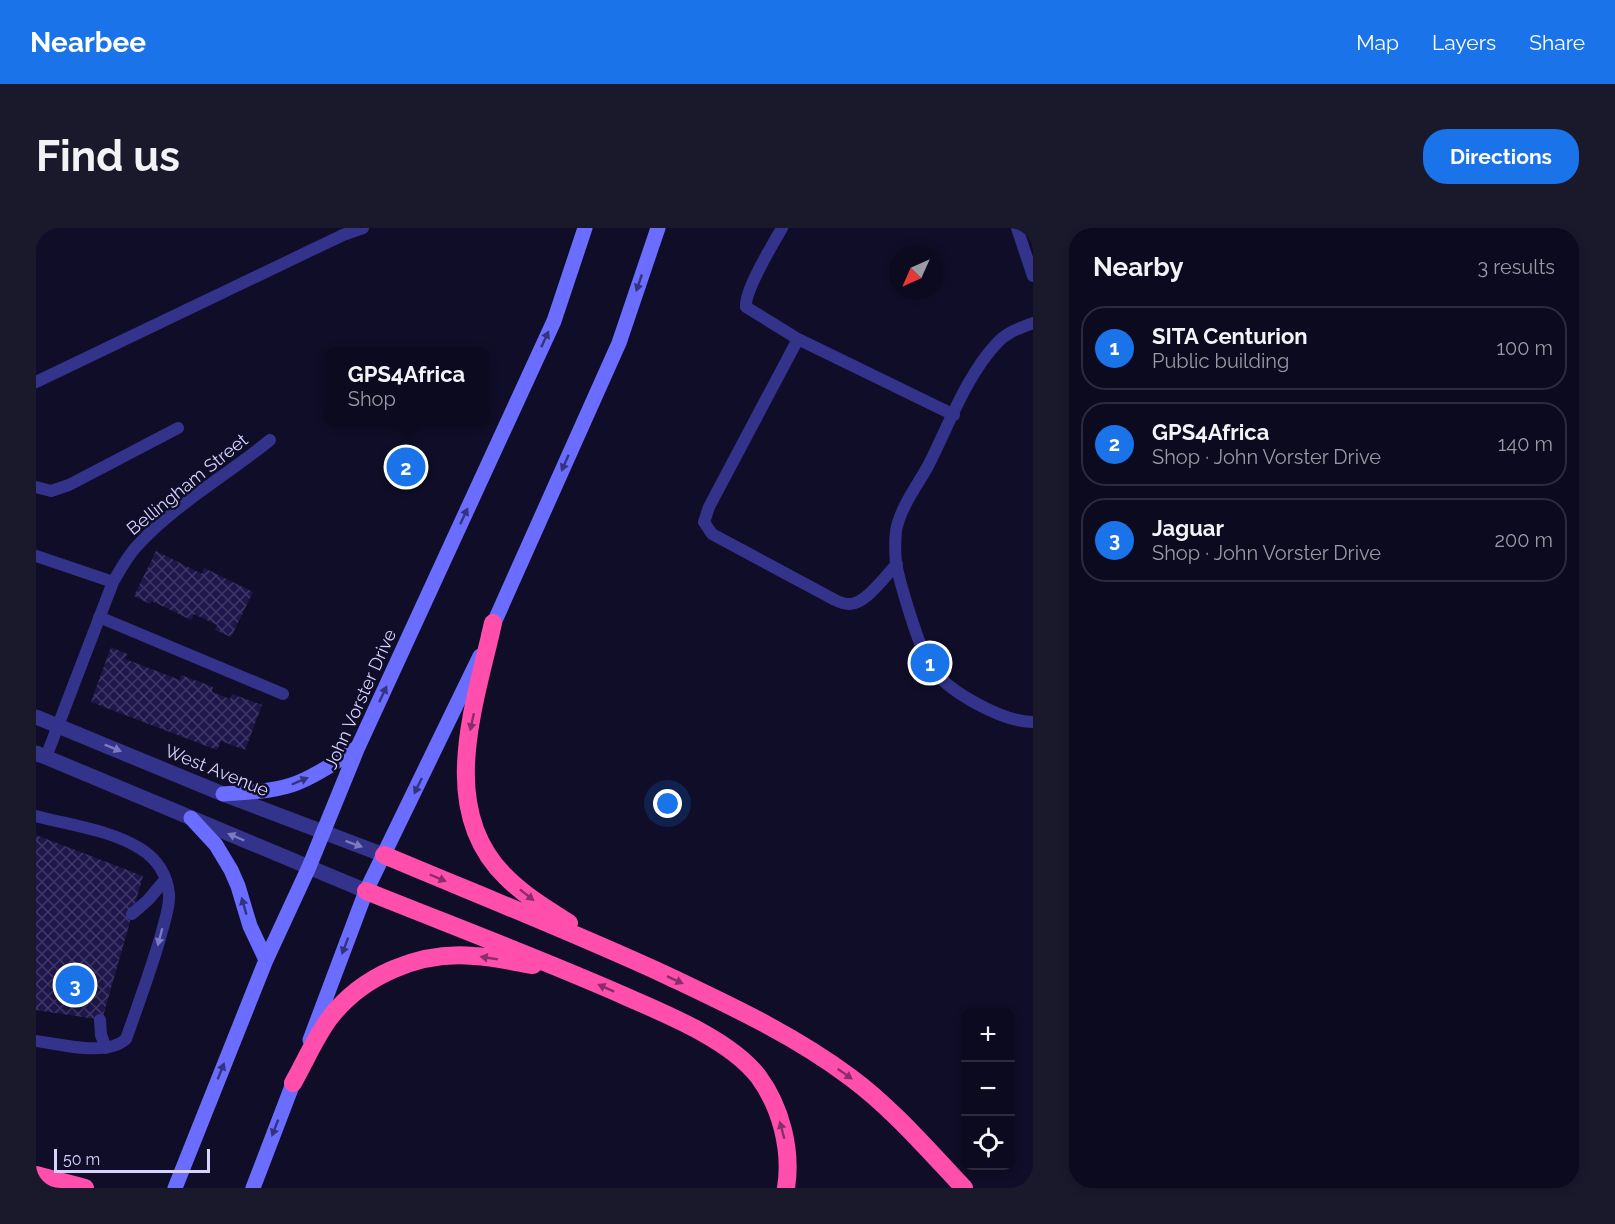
<!DOCTYPE html>
<html lang="en">
<head>
<meta charset="utf-8">
<style>
  body { margin:0; font-family:Raleway,sans-serif; background:#1a182b; color:#f1f3f6 }
  .controls { position:absolute; right:18px; bottom:18px; display:grid; overflow:hidden; border-radius:12px; box-shadow:0 3px 9px #0003 }
  .controls button { width:54px; height:54px; display:grid; place-items:center; padding:0; border:0; border-bottom:2px solid #2c2b3c; background:#0c0a1e; color:#f1f3f6; font:30px sans-serif }
  .compass { position:absolute; left:853px; top:18px; width:54px; height:54px; border-radius:50%; background:#0c0a1e; box-shadow:0 3px 9px #0003; rotate:225deg }
  .scale { position:absolute; left:18px; bottom:15px; width:156px; box-sizing:border-box; padding-left:6px; border:3px solid #d6d3ff; border-top:0; font-size:16px; line-height:21px; white-space:nowrap; color:#d6d3ff; -webkit-text-stroke:4px #100d28; paint-order:stroke }
  .you { position:absolute; left:632px; top:576px; width:21px; height:21px; margin:-15px; border:4px solid #fff; border-radius:50%; background:#1a73e8; box-shadow:0 0 0 9px #1a73e833 }
  .badge { display:grid; place-items:center; width:39px; height:39px; border-radius:50%; background:#1a73e8; color:#fff; font-size:20px; font-weight:700 }
  .pin { position:absolute; translate:-50% -50%; border:3px solid #fff; box-shadow:0 2px 6px #0006 }
  .popup { position:absolute; left:288px; top:119px; width:165px; height:78px; box-sizing:border-box; display:grid; place-content:center; border-radius:12px; background:#0c0a1e; filter:drop-shadow(0 2px 4px #0005); font-size:20px; white-space:nowrap; color:#9a9aa4 }
  .popup b { font-size:22px; color:#f1f3f6 }
  .popup::after { content:''; position:absolute; left:50%; top:100%; margin-left:-12px; border:12px solid transparent; border-top-color:#0c0a1e }
  .list { margin:0; padding:0; list-style:none }
  h2 { display:flex; justify-content:space-between; align-items:center; height:78px; margin:0; padding:0 24px; font-size:26px }
  h2 small { font-size:20px; font-weight:400; color:#9a9aa4 }
  .list li { display:grid; grid-template-columns:39px 1fr auto; gap:18px; align-items:center; box-sizing:border-box; height:84px; margin:0 12px 12px; padding:0 12px; border:2px solid #2c2b3c; border-radius:24px }
  .list b { display:block; font-size:22px; white-space:nowrap }
  .list p { margin:0; font-size:20px; white-space:nowrap; color:#9a9aa4 }
  .list em { font-size:20px; font-style:normal; color:#9a9aa4 }
  .icon { flex:none; width:33px; height:33px; fill:none; stroke:currentColor; stroke-width:2; stroke-linecap:round; stroke-linejoin:round }
  .map { position:relative; flex:none; width:997px; height:960px; overflow:hidden; border-radius:24px }
  header { display:flex; align-items:center; gap:36px; box-sizing:border-box; height:84px; padding:0 30px; background:#1a73e8; color:#fff }
  header strong { font-size:28px }
  nav { display:flex; gap:33px; margin-inline-start:auto; font-size:21px }
  .intro { display:flex; align-items:center; justify-content:space-between; box-sizing:border-box; height:144px; padding:0 36px }
  h1 { margin:0; font-size:42px }
  .button { padding:15px 27px; border-radius:24px; background:#1a73e8; color:#fff; font-size:21px; font-weight:700 }
  main { display:flex; gap:36px; padding:0 36px }
  aside { flex:1; background:#0c0a1e; border-radius:24px; box-shadow:0 3px 9px #0003 }
  .map>svg:first-child { display:block }
</style>
</head>
<body>
<header>
<strong>Nearbee</strong>
<nav><a>Map</a><a>Layers</a><a>Share</a></nav>
</header>
<div class="intro"><h1>Find us</h1><a class="button">Directions</a></div>
<main>
<div class="map">
<svg width="997" height="960" viewBox="0 0 997 960">
  <defs>
    <pattern id="building-cross-hatch" width="8" height="8" patternUnits="userSpaceOnUse" patternTransform="scale(1.5)"><rect width="8" height="8" fill="#1f174b"/><path d="M0 0l8 8M0 8l8-8" fill="none" stroke="#3f3866"/></pattern>
  </defs>
  <rect width="100%" height="100%" fill="#100d28"/>
  <path fill="url(#building-cross-hatch)" d="M120,323L166,346L168,340L217,364L195,409L179,402L181,397L158,386L155,392L116,373L114,376L98,368Z
    M75,419L91,426L89,431L144,452L145,447L177,459L176,464L194,471L196,466L226,477L209,522L185,513L181,522L55,474Z
    M0,607L107,648L66,792L0,782Z"/>
  <g fill="none" stroke-linecap="round" stroke-linejoin="round">
    <path stroke="#33338c" stroke-width="12" d="M746,0C737,16 708,63 710,79L762,111L918,187
      M981,0L997,48
      M997,95C984,100 971,104 961,115C930,148 913,197 892,238C881,258 864,280 860,303C859,313 859,325 860,335C864,356 884,423 895,439C912,464 967,494 997,494
      M762,111L673,279L668,294L676,306L799,372C803,374 808,376 813,376C829,377 850,347 861,336
      M0,154L307,7L327,0
      M0,259L15,263L33,257L142,200
      M0,328L77,354
      M63,389L247,466
      M1,528L10,529L77,354C84,342 91,329 100,319C138,277 190,248 234,212
      M0,588C34,597 75,602 105,621C122,632 131,646 133,666C134,680 128,694 125,707C115,742 102,777 90,811C71,829 24,816 0,813
      M96,686L112,672L129,652
      M64,792L65,807L70,820"/>
    <path stroke="#33338c" stroke-width="15" d="M0,489L187,566L348,627
      M0,525L330,663"/>
    <path stroke="#6a6dff" stroke-width="15" d="M453,406L583,115L622,0
      M187,566C211,564 238,564 261,555C283,546 303,532 322,519
      M155,590L180,617L195,642L202,658L214,698L230,732
      M274,812L330,663L444,428
      M139,960L230,732L273,639L322,519L518,93L549,0
      M217,960L261,845"/>
    <path stroke="#ff4eab" stroke-width="18" d="M457,395C439,477 400,581 470,649C489,668 511,681 533,695
      M348,627C443,667 539,705 632,748C695,778 758,807 814,849C856,880 892,922 928,960
      M330,663C417,698 505,731 591,769C632,787 694,812 722,848C745,879 756,922 750,960
      M257,855C269,834 279,810 293,791C326,747 384,723 438,728C458,729 478,734 497,737
      M0,947L49,960"/>
  </g>
  <defs><path id="oneway-solid" d="M-6-.8H1V-3.2L6.5 0L1 3.2V.8H-6Z" transform="scale(1.5)"/></defs>
  <g fill="#34337e">
    <use href="#oneway-solid" transform="translate(603 55) rotate(109)"/>
    <use href="#oneway-solid" transform="translate(509 111) rotate(-65)"/>
    <use href="#oneway-solid" transform="translate(529 235) rotate(114)"/>
    <use href="#oneway-solid" transform="translate(428 288) rotate(-65)"/>
    <use href="#oneway-solid" transform="translate(347 466) rotate(-65)"/>
    <use href="#oneway-solid" transform="translate(264 553) rotate(-23)"/>
    <use href="#oneway-solid" transform="translate(382 558) rotate(116)"/>
    <use href="#oneway-solid" transform="translate(208 678) rotate(-106)"/>
    <use href="#oneway-solid" transform="translate(309 718) rotate(111)"/>
    <use href="#oneway-solid" transform="translate(185 843) rotate(-68)"/>
    <use href="#oneway-solid" transform="translate(239 900) rotate(111)"/>
  </g>
  <g fill="#882e6a">
    <use href="#oneway-solid" transform="translate(436 494) rotate(102)"/>
    <use href="#oneway-solid" transform="translate(402 650) rotate(23)"/>
    <use href="#oneway-solid" transform="translate(491 667) rotate(38)"/>
    <use href="#oneway-solid" transform="translate(453 730) rotate(-171)"/>
    <use href="#oneway-solid" transform="translate(639 752) rotate(25)"/>
    <use href="#oneway-solid" transform="translate(570 760) rotate(-156)"/>
    <use href="#oneway-solid" transform="translate(809 846) rotate(35)"/>
    <use href="#oneway-solid" transform="translate(746 902) rotate(-105)"/>
  </g>
  <g fill="#7c7bc0">
    <use href="#oneway-solid" transform="translate(77 520) rotate(22)"/>
    <use href="#oneway-solid" transform="translate(200 609) rotate(-157)"/>
    <use href="#oneway-solid" transform="translate(318 616) rotate(20)"/>
    <use href="#oneway-solid" transform="translate(124 709) rotate(105)"/>
  </g>
  <g text-anchor="middle" dominant-baseline="central" stroke-width="5" stroke-linejoin="round" paint-order="stroke">
    <g font-size="18" fill="#d6d3ff" stroke="#100d28">
      <text transform="translate(151 256) rotate(-39)">Bellingham Street</text>
      <text transform="translate(324 471) rotate(-66)">John Vorster Drive</text>
      <text transform="translate(181 542) rotate(22)">West Avenue</text>
    </g>
  </g>
</svg>
<div class="controls">
<button>+</button>
<button>−</button>
<button><svg class="icon" aria-label="locate" viewBox="0 0 24 24"><circle cx="12" cy="12" r="6"/><path d="M12 2v4M12 18v4M2 12h4M18 12h4"/></svg></button>
</div>
<svg class="compass" viewBox="-18 -18 36 36"><path d="M0-13l5 13h-10z" fill="#e53935"/><path d="M0 13l5-13h-10z" fill="#9a9aa4"/></svg>
<div class="scale">50 m</div>
<div class="you"></div>
<div class="pin badge" style="left:894px;top:435px">1</div>
<div class="pin badge" style="left:370px;top:239px">2</div>
<div class="popup"><b>GPS4Africa</b>Shop</div>
<div class="pin badge" style="left:39px;top:757px">3</div>
</div>
<aside>
<h2>Nearby<small>3 results</small></h2>
<ul class="list">
<li><span class="badge">1</span><div><b>SITA Centurion</b><p>Public building</p></div><em>100 m</em></li>
<li><span class="badge">2</span><div><b>GPS4Africa</b><p>Shop · John Vorster Drive</p></div><em>140 m</em></li>
<li><span class="badge">3</span><div><b>Jaguar</b><p>Shop · John Vorster Drive</p></div><em>200 m</em></li>
</ul>
</aside>
</main>
</body>
</html>
